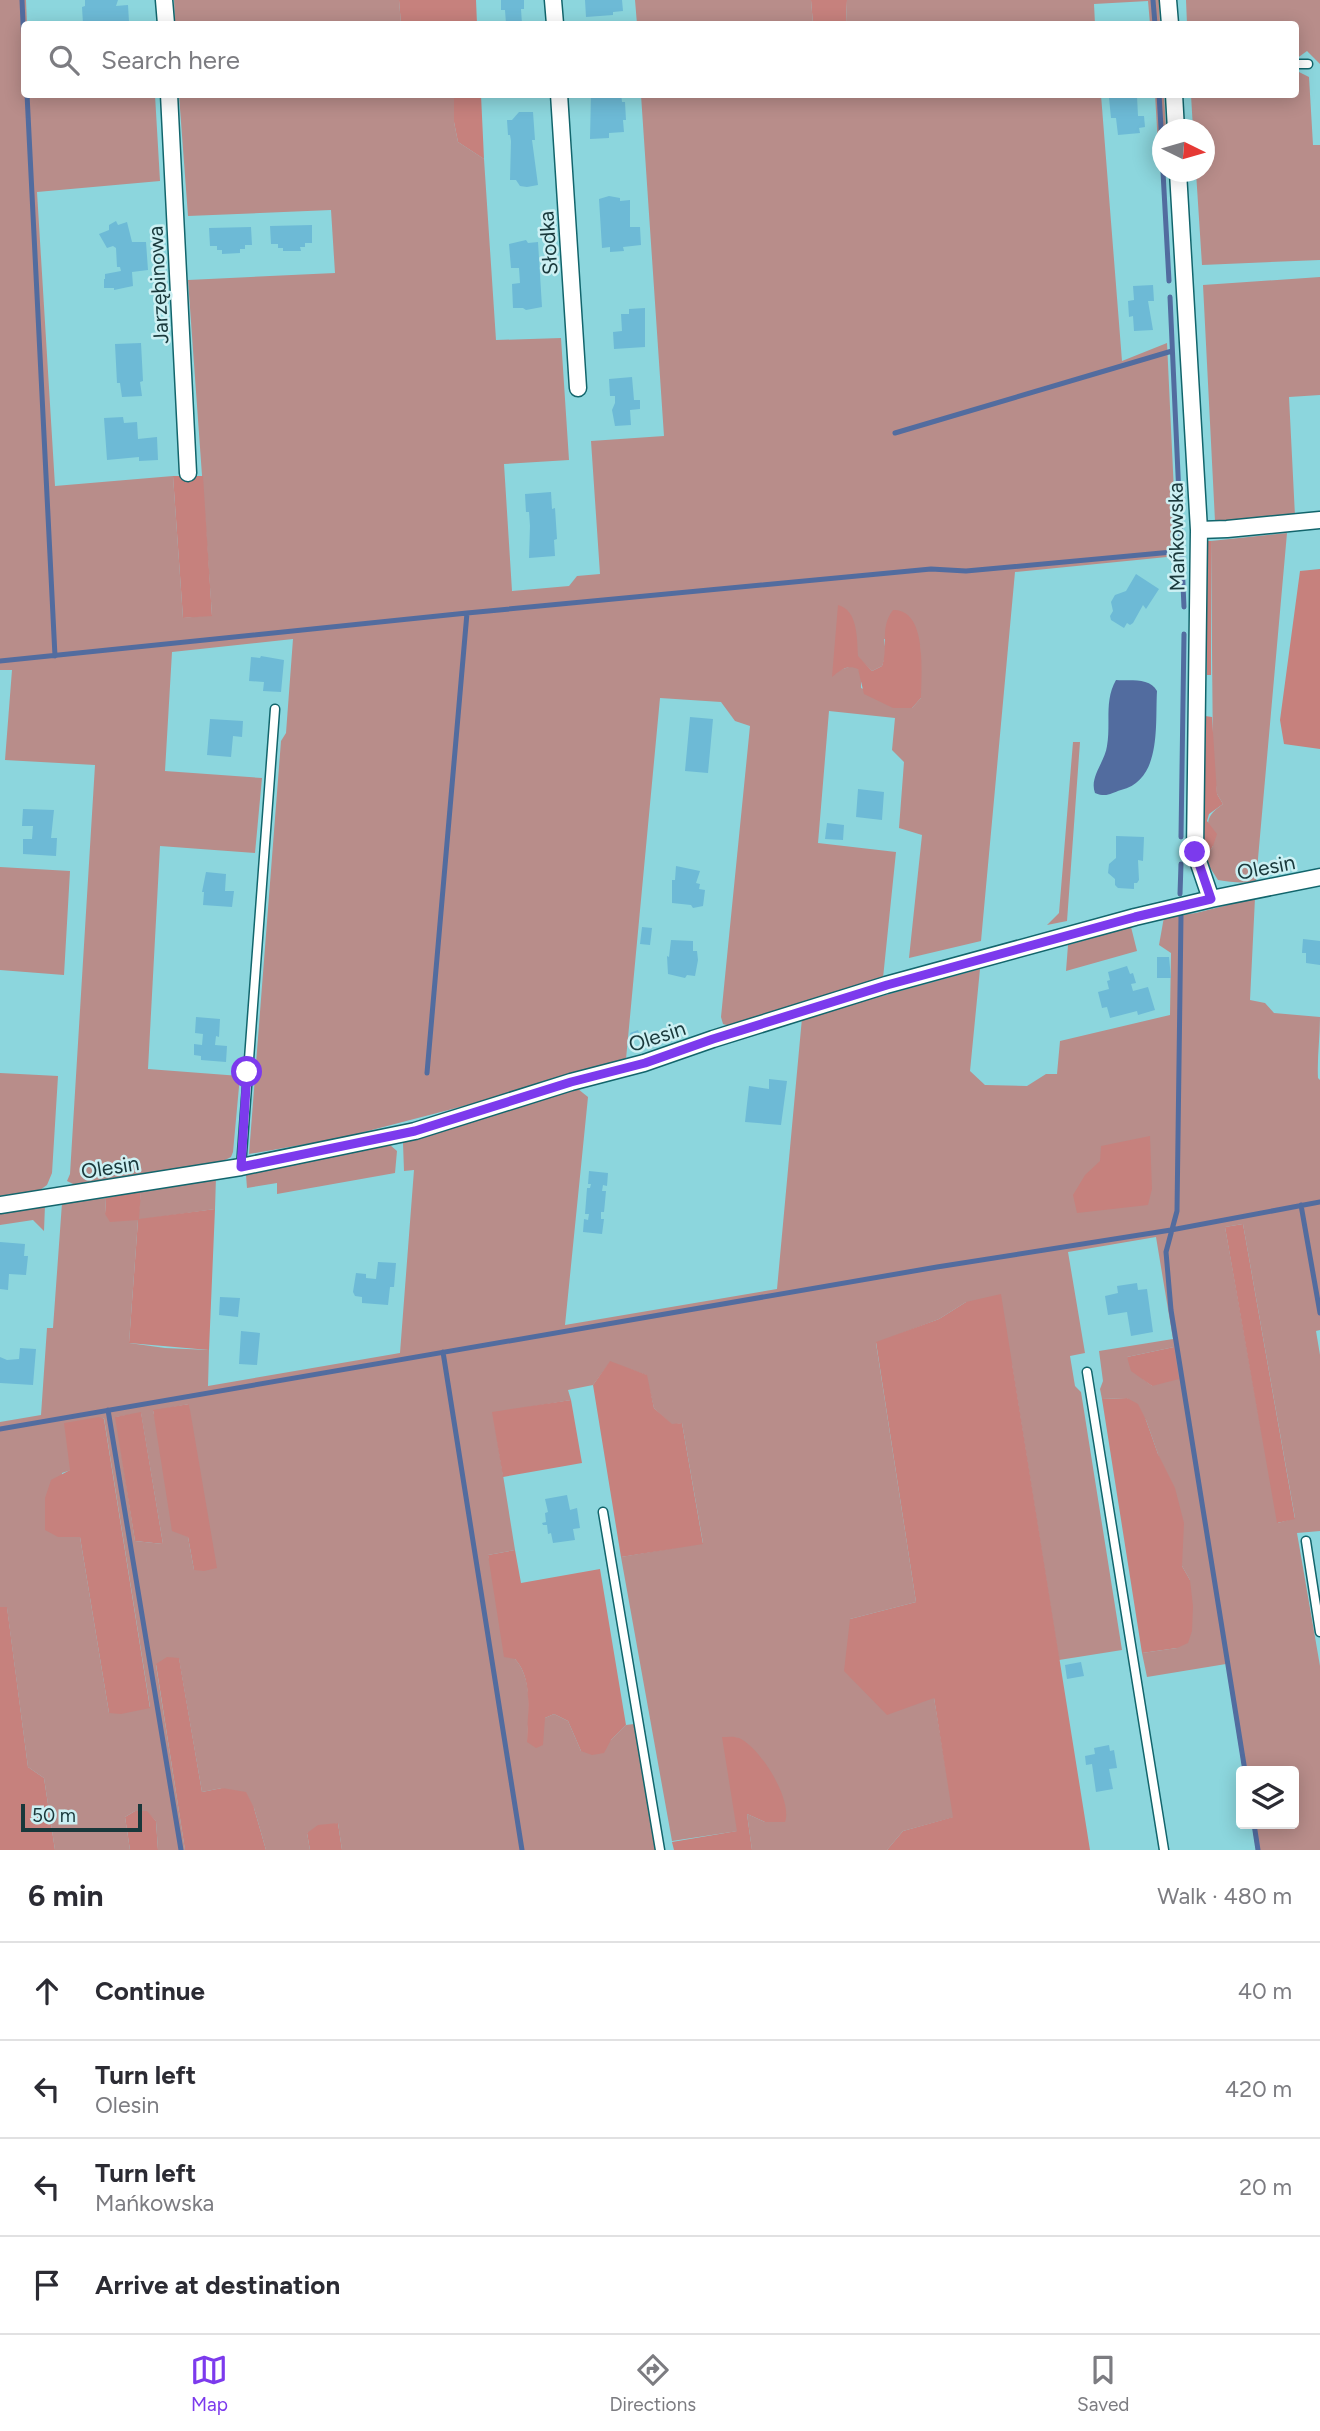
<!DOCTYPE html>
<html lang="en">
<head>
<meta charset="utf-8">
<style>
  body { margin:0; font-family:Figtree,sans-serif; background:#f2f2f3; color:#2b2b33 }
  .controls { position:absolute; right:21px; bottom:21px; display:grid; overflow:hidden; border-radius:7px; box-shadow:0 4px 18px #0003 }
  .controls button { width:63px; height:63px; display:grid; place-items:center; padding:0; border:0; border-bottom:2px solid #e1e1e2; background:#fff; color:#2b2b33; font:35px sans-serif }
  .compass { position:absolute; left:1152px; top:119px; width:63px; height:63px; border-radius:50%; background:#fff; box-shadow:0 4px 18px #0003; rotate:95deg }
  .scale { position:absolute; left:21px; bottom:18px; width:121px; box-sizing:border-box; padding-left:7px; border:4px solid #19383b; border-top:0; font-size:19px; line-height:24px; white-space:nowrap; color:#19383b; -webkit-text-stroke:5px #ccf0f3; paint-order:stroke }
  .stop { position:absolute; width:21px; height:21px; margin:-16px; border:5px solid #7c3aed; border-radius:50%; background:#fff }
  .stop.end { background:#7c3aed; border-color:#fff; box-shadow:0 2px 7px #0008 }
  .list { margin:0; padding:0; list-style:none }
  h2 { display:flex; justify-content:space-between; align-items:center; height:91px; margin:0; padding:0 28px; font-size:30px }
  h2 small { font-size:23px; font-weight:400; color:#7c7c81 }
  .list li { display:grid; grid-template-columns:46px 1fr auto; gap:21px; align-items:center; box-sizing:border-box; height:98px; padding:0 28px; border-top:2px solid #e1e1e2 }
  .list b { display:block; font-size:26px; white-space:nowrap }
  .list p { margin:0; font-size:23px; white-space:nowrap; color:#7c7c81 }
  .list em { font-size:23px; font-style:normal; color:#7c7c81 }
  .icon { flex:none; width:38px; height:38px; fill:none; stroke:currentColor; stroke-width:2; stroke-linecap:round; stroke-linejoin:round }
  .map { position:relative; flex:none; width:1320px; height:1850px; overflow:hidden }
  .search { position:absolute; background:#fff; box-shadow:0 4px 18px #0003; left:21px; right:21px; top:21px; height:77px; display:flex; align-items:center; gap:18px; box-sizing:border-box; padding:0 24px; border-radius:7px; color:#7c7c81; font-size:26px }
  .sheet { height:483px; background:#fff }
  nav { display:flex; justify-content:space-around; align-items:center; box-sizing:border-box; height:98px; border-top:2px solid #e1e1e2; background:#fff; font-size:19px; color:#7c7c81 }
  nav a { display:grid; justify-items:center; gap:4px }
  nav .on { color:#7c3aed }
  .map>svg:first-child { display:block }
</style>
</head>
<body>
<div class="map">
<svg width="1320" height="1850" viewBox="0 0 1320 1850">
  <rect width="100%" height="100%" fill="#8cd6dd"/>
  <path fill="#b88d8a" fill-rule="evenodd" d="M0,0H26L27,24H24V94L155,95L160,181L37,192L55,486L173,476L183,618L212,615L188,280L335,273L331,210L188,216L179,95H454V122L458,142L484,159L496,340L561,338L569,460L504,464L512,591L569,586L577,576L600,574L591,441L664,436L641,95H1101L1122,361L1167,343L1177,556L1015,572L981,941L909,958L922,835L899,828L904,762L892,750L895,718L829,711L818,843L896,852L883,978L733,1027L723,1024L721,1017L750,726L735,721L721,702L660,698L626,1059L487,1100L341,1138L249,1154L281,741L286,733L293,639L172,652L165,771L262,778L255,853L160,846L148,1069L240,1076L233,1152L231,1157L223,1161L75,1185L67,1181L70,1174L95,765L5,760L12,670H0ZM884,639L920,644L921,698L912,708L861,688V675L858,668L852,666L840,670L858,657L872,671L882,666L886,654Z
    M174,0H399L401,24H175Z
    M635,0H811L813,24H637Z
    M847,0H1159L1160,24H1150L1148,1L1094,4L1095,24H848L846,23Z
    M1186,0H1320V64L1307,51L1296,59V24H1187Z
    M1299,72L1309,77L1313,145H1320V260L1202,265L1196,172H1204V130L1193,129L1191,95L1296,94V73Z
    M1155,95H1164L1166,129L1162,130V145H1158Z
    M1320,277V395L1289,397L1295,516L1215,521L1203,285Z
    M1287,533L1256,881C1242,884 1232,882 1218,880L1209,866L1206,857L1213,846C1208,824 1202,819 1223,804L1217,794L1213,759L1211,541Z
    M1073,742H1080L1067,921L1047,925L1059,913Z
    M0,867L70,871L64,975L0,970Z
    M1255,898L1250,1000L1265,1003L1274,1013L1320,1017C1320,1038 1317,1057 1318,1078L1320,1080V1330L1316,1331L1320,1355V1531L1297,1533L1320,1666V1850H1256L1252,1824H1294V1771H1243L1226,1664L1147,1677L1142,1653L1177,1648L1190,1580L1182,1566V1556L1158,1454L1146,1420L1127,1398L1102,1399L1100,1389L1103,1381L1099,1351L1173,1339L1156,1237L1068,1252L1085,1353L1070,1356L1075,1386L1081,1392L1122,1650L1059,1660L1012,1365L966,1302L939,1319L876,1343L916,1602L850,1619L934,1698L954,1817L903,1831L887,1850H752L747,1814L765,1822L738,1738L723,1737L738,1831L672,1841L621,1557L703,1543L682,1423L672,1425L654,1408L646,1375L610,1362L593,1385L568,1390L571,1400L493,1413L515,1550L488,1555L515,1659C534,1680 528,1715 527,1742L545,1718L554,1714L568,1721L581,1751L611,1740L626,1725L634,1724L656,1850H342L338,1823L307,1833L310,1850H266L254,1808L222,1788L202,1792L179,1659L156,1665L185,1850H158L156,1821L146,1811H135L125,1817L130,1850H55L44,1778L28,1767L7,1608L0,1607V1422L41,1415L47,1328H53L62,1203L106,1198L105,1214L138,1219L141,1191L216,1177L215,1209L138,1220L129,1343L165,1348L209,1350L208,1386L400,1353L414,1170L404,1171L403,1143L409,1136L578,1089L588,1097L565,1325L777,1289L802,1018L980,969L970,1071L985,1085L1027,1086L1046,1074H1057L1060,1041L1170,1015L1171,953L1159,945L1164,917L1196,913ZM1243,1224L1295,1518L1278,1523L1225,1227ZM1174,1347L1152,1386L1143,1379L1127,1357ZM189,1404L194,1570L188,1537L153,1411ZM141,1413L163,1544L135,1541L116,1417ZM104,1418L150,1707L109,1713L80,1537H58L62,1473L71,1470Z
    M1131,927L1137,951L1066,971L1068,945Z
    M0,1073L58,1076L52,1173L47,1185L40,1190L0,1196Z
    M383,1144L390,1145L397,1151L395,1173L277,1194V1183L247,1188L246,1175Z
    M45,1205L44,1231L33,1220L0,1225V1212Z"/>
  <path fill="#c6817d" d="M399,0H476L477,24H401Z
    M811,0H847L846,23L848,24H813Z
    M454,95H481L484,159L458,142L454,122Z
    M173,476H203L212,616L183,618Z
    M1207,541H1211V675H1207Z
    M1320,569V749L1284,744L1280,720L1300,571Z
    M838,605C858,610 857,639 858,656L872,671L882,666C889,646 879,628 893,610C928,609 921,674 921,698L912,708H893L864,694L858,669C848,664 840,670 832,677Z
    M1205,716L1212,717L1217,794L1223,804L1209,814L1207,821L1217,834L1213,846L1206,857L1203,845Z
    M1150,1136L1152,1189L1148,1205L1077,1213L1073,1195L1085,1175L1100,1161L1101,1146Z
    M141,1191L139,1219L215,1209L209,1350L129,1343L138,1220L110,1222L105,1214L106,1198Z
    M1243,1224L1295,1519L1277,1523L1225,1227Z
    M1001,1294L1090,1850H887L903,1831L953,1817L934,1698L887,1715L844,1671L850,1619L916,1602L876,1342L939,1319L966,1302Z
    M1174,1347L1179,1379L1152,1386L1131,1371L1127,1357Z
    M610,1361L647,1375L654,1408L672,1424L682,1423L703,1544L621,1557L593,1385Z
    M1127,1398L1138,1404L1146,1420L1158,1454L1175,1488L1184,1523L1182,1566L1190,1580L1193,1606L1192,1631L1188,1643L1177,1648L1142,1653L1102,1399Z
    M571,1400L582,1463L503,1477L492,1412Z
    M189,1404L217,1568L204,1571L194,1570L188,1537L172,1531L153,1410Z
    M141,1412L163,1544L135,1541L115,1417Z
    M99,1417L104,1419L150,1708L121,1714L109,1713L80,1537H58L45,1530V1498L51,1480L70,1470L64,1423Z
    M515,1550L521,1583L600,1569L626,1725L611,1740L604,1753L592,1755L581,1751L568,1721L554,1714L545,1718L543,1745L536,1748L527,1742C527,1715 534,1680 515,1659L504,1657L488,1555Z
    M0,1607H7L28,1767L44,1778L55,1850H0Z
    M167,1657L179,1658L202,1792L222,1788L246,1792L254,1808L266,1850H185L156,1664Z
    M722,1737C727,1737 734,1736 739,1738C760,1747 793,1800 785,1822H765L747,1814L752,1850H674L672,1842L737,1831Z
    M135,1811H147L156,1821L158,1850H130L125,1817Z
    M338,1823L342,1850H310L307,1833L318,1825Z"/>
  <path fill="#526c9f" d="M1116,680C1130,681 1150,677 1157,691C1155,725 1162,780 1121,790C1111,793 1107,798 1095,793C1089,777 1105,762 1107,746C1111,723 1104,701 1116,680Z"/>
  <g fill="none" stroke-linecap="round" stroke-linejoin="round">
    <path stroke="#526c9f" stroke-width="5" d="M22,0L24,46
      M1153,0L1155,24
      M27,94L55,656
      M1159,94L1162,144
      M1163,172L1169,281
      M1170,297L1184,607
      M895,433L1172,351
      M0,661L467,613L931,569L966,571L1183,551
      M1181,837L1184,634
      M1180,894L1181,864
      M1181,916L1177,1211L1166,1252L1171,1310L1245,1771
      M427,1073L467,613
      M1301,1205L1320,1313
      M443,1352L522,1850
      M108,1410L181,1850
      M0,1429L937,1267L1171,1230L1320,1202
      M1254,1824L1258,1850"/>
  </g>
  <path fill="#6dbad6" d="M85,0H118L116,6L128,5L129,22L83,24L82,7L85,6Z
    M501,0H524V9H521L522,24H506L505,10H501Z
    M585,0H622L623,11L613,12V15L586,17Z
    M591,94H621L622,102H625L626,120H623L624,132L609,133V138L590,139Z
    M1137,96L1138,116H1144L1145,127L1139,128L1140,133L1118,135L1116,118H1111L1109,98Z
    M519,112H533L535,140H532L538,185L527,187L520,186L516,180H510L511,141L510,135H508L507,120H512Z
    M609,196L620,198V201L630,200V227H640L641,245L623,247L624,251L610,252V247L602,248L599,199Z
    M116,221L118,225L127,222L132,242H146L148,270L132,272L133,286L114,290V288H104V279H105V274L121,271L120,267H117L116,248L113,246L107,248L99,234L109,230V225Z
    M312,225V243H305V247H300L301,251H283V248H278V244H271L270,226Z
    M251,227L252,245H245V249H240V253L222,254V250H217V246H210L209,228Z
    M526,240L528,243L538,242L542,307L526,310L523,308H513L512,284L520,283L519,268H511L509,244Z
    M1153,285L1154,301H1148L1153,330L1134,331L1133,316L1129,317L1128,301L1134,300L1133,286Z
    M645,308V347L614,349L613,332L622,331L621,314H629V309Z
    M141,343L143,381L140,382L142,396L122,397L120,383H117L115,344Z
    M632,377L634,400H640V409L630,410L631,425L615,426L612,410L615,403V396H610L609,379Z
    M123,417L124,423L137,422L138,439L157,437L158,460L139,461V457L107,460L104,418Z
    M551,492L552,509L555,508L557,539L554,540L555,556L529,558L530,526L529,512H526L525,494Z
    M1136,574L1159,589L1146,609L1143,605L1133,623L1130,625L1127,623L1124,628L1111,620L1110,616L1113,611L1111,602L1115,595L1126,591Z
    M261,656L284,660L281,692L263,691L264,682L249,681L251,657L260,658Z
    M690,717L713,719L708,773L685,771Z
    M210,719L243,721L242,737L233,736L231,757L207,755Z
    M858,789L884,792L882,820L856,817Z
    M23,809L54,810L51,838H57L56,856L23,854V839H32L33,826H22Z
    M827,823L844,825L843,840L825,839Z
    M1116,836L1144,837L1143,861L1138,860L1139,880L1137,883H1134V889L1118,888L1115,885V879L1108,873L1109,864L1116,858Z
    M676,866L700,871L696,883L700,884L699,889L705,890L703,906L693,908L691,905L672,903V880H675Z
    M206,872L226,874L225,891H234L232,907L203,905L204,892H202Z
    M642,927L652,928L650,945L640,944Z
    M1303,939L1320,941V965L1306,963V953H1302Z
    M671,940L693,941V951H697L698,960L695,976L687,975L685,978L668,974L667,956L669,957Z
    M1157,957H1169L1171,978H1157Z
    M1127,966L1130,974L1133,973L1136,983L1131,984L1133,991L1148,987L1155,1010L1138,1015L1137,1011L1110,1018L1107,1007L1102,1008L1098,992L1109,989L1107,981L1110,980L1108,972Z
    M196,1017L220,1019L219,1037L216,1036L215,1045L227,1046L226,1062L201,1060V1056L194,1055V1044L202,1045L203,1034L195,1033Z
    M638,1030L640,1036L632,1039L630,1033Z
    M769,1079L787,1081L781,1125L745,1122L749,1086L769,1089Z
    M589,1171L608,1173L607,1186L603,1185L602,1191H606L604,1212H601V1219H604L602,1234L583,1232L584,1219L588,1220L589,1214H585L587,1188H590L591,1184H588Z
    M0,1242L25,1244L24,1256H28L26,1275L9,1274L8,1290L0,1289Z
    M378,1262L396,1263L394,1287H390L388,1305L362,1303V1297L355,1296L353,1292L356,1273L366,1274V1278L376,1279Z
    M1137,1283L1138,1290L1147,1289L1153,1332L1131,1336L1127,1312L1108,1315L1105,1296L1118,1293L1117,1286Z
    M220,1297L240,1298L238,1317L219,1315Z
    M241,1331L260,1333L257,1365L239,1364Z
    M20,1348L36,1349L33,1385L0,1383V1357L7,1360L19,1359Z
    M567,1495L570,1510L577,1508L580,1528L573,1529L575,1540L553,1543L551,1533L548,1534L547,1525H543L542,1523L546,1522L545,1513L548,1512L545,1499Z
    M1081,1662L1084,1676L1067,1679L1065,1665Z
    M1109,1745L1110,1751L1114,1750L1117,1768L1109,1769L1113,1789L1096,1792L1092,1764L1086,1765L1085,1756L1095,1754L1094,1748Z"/>
  <g fill="none" stroke-linecap="round" stroke-linejoin="round">
    <g stroke="#12656c" stroke-width="11">
      <path id="service" d="M1296,64H1308
        M241,1167L275,709
        M1087,1372L1164,1850
        M603,1512L660,1850
        M1306,1541L1320,1632"/>
    </g>
    <g stroke="#12656c" stroke-width="19">
      <path id="minor" d="M164,0L166,24
        M553,0L555,24
        M1168,0L1170,24
        M169,94L188,473
        M559,94L578,388
        M1174,94L1176,130
        M1178,172L1199,530L1195,852L1211,899
        M1199,530L1227,529L1320,520
        M0,1205L241,1167L415,1131L571,1082L644,1063L713,1039L886,985L1135,917L1211,899L1320,877"/>
    </g>
    <use href="#service" stroke="#fff" stroke-width="8"/>
    <use href="#minor" stroke="#fff" stroke-width="16"/>
  </g>
  <g fill="none" stroke-linecap="round" stroke-linejoin="round">
    <path stroke="#7c3aed" stroke-width="9" d="M247,1072L241,1167L415,1131L571,1082L645,1063L713,1039L887,985L1135,917L1211,899L1195,852"/>
  </g>
  <g text-anchor="middle" dominant-baseline="central" stroke-width="5" stroke-linejoin="round" paint-order="stroke">
    <g font-size="21" fill="#19383b" stroke="#ccf0f3">
      <text transform="translate(548 243) rotate(-94)">Słodka</text>
      <text transform="translate(158 285) rotate(-93)">Jarzębinowa</text>
      <text transform="translate(1176 537) rotate(-91)">Mańkowska</text>
      <text transform="translate(1266 867) rotate(-11)">Olesin</text>
      <text transform="translate(657 1036) rotate(-18)">Olesin</text>
      <text transform="translate(110 1167) rotate(-9)">Olesin</text>
    </g>
  </g>
</svg>
<div class="controls">
<button><svg class="icon" aria-label="layers" viewBox="0 0 24 24"><path d="M12 4l9 5-9 5-9-5zM3 14l9 5 9-5"/></svg></button>
</div>
<svg class="compass" viewBox="-18 -18 36 36"><path d="M0-13l5 13h-10z" fill="#e53935"/><path d="M0 13l5-13h-10z" fill="#7c7c81"/></svg>
<div class="scale">50 m</div>
<div class="stop" style="left:247px;top:1072px"></div>
<div class="stop end" style="left:1195px;top:852px"></div>
<div class="search"><svg class="icon" aria-label="search" viewBox="0 0 24 24"><circle cx="10" cy="10" r="6"/><path d="M15 15l6 6"/></svg>Search here</div>
</div>
<section class="sheet">
<h2>6 min<small>Walk · 480 m</small></h2>
<ul class="list">
<li><svg class="icon" aria-label="ahead" viewBox="0 0 24 24"><path d="M12 20V5M6 11l6-6 6 6"/></svg><div><b>Continue</b></div><em>40 m</em></li>
<li><svg class="icon" aria-label="left" viewBox="0 0 24 24"><path d="M17 20v-9H6M10 6l-5 5 5 5"/></svg><div><b>Turn left</b><p>Olesin</p></div><em>420 m</em></li>
<li><svg class="icon" aria-label="left" viewBox="0 0 24 24"><path d="M17 20v-9H6M10 6l-5 5 5 5"/></svg><div><b>Turn left</b><p>Mańkowska</p></div><em>20 m</em></li>
<li><svg class="icon" aria-label="arrive" viewBox="0 0 24 24"><path d="M6 21V4h12l-3 4 3 4H6"/></svg><div><b>Arrive at destination</b></div></li>
</ul>
</section>
<nav>
<a class="on"><svg class="icon" aria-label="map" viewBox="0 0 24 24"><path d="M3 6l6-2 6 2 6-2v14l-6 2-6-2-6 2zM9 4v14M15 6v14"/></svg>Map</a>
<a><svg class="icon" aria-label="directions" viewBox="0 0 24 24"><path d="M12 3l9 9-9 9-9-9zM9 14v-3h6M13 9l2 2-2 2"/></svg>Directions</a>
<a><svg class="icon" aria-label="saved" viewBox="0 0 24 24"><path d="M7 4h10v16l-5-4-5 4z"/></svg>Saved</a>
</nav>
</body>
</html>
